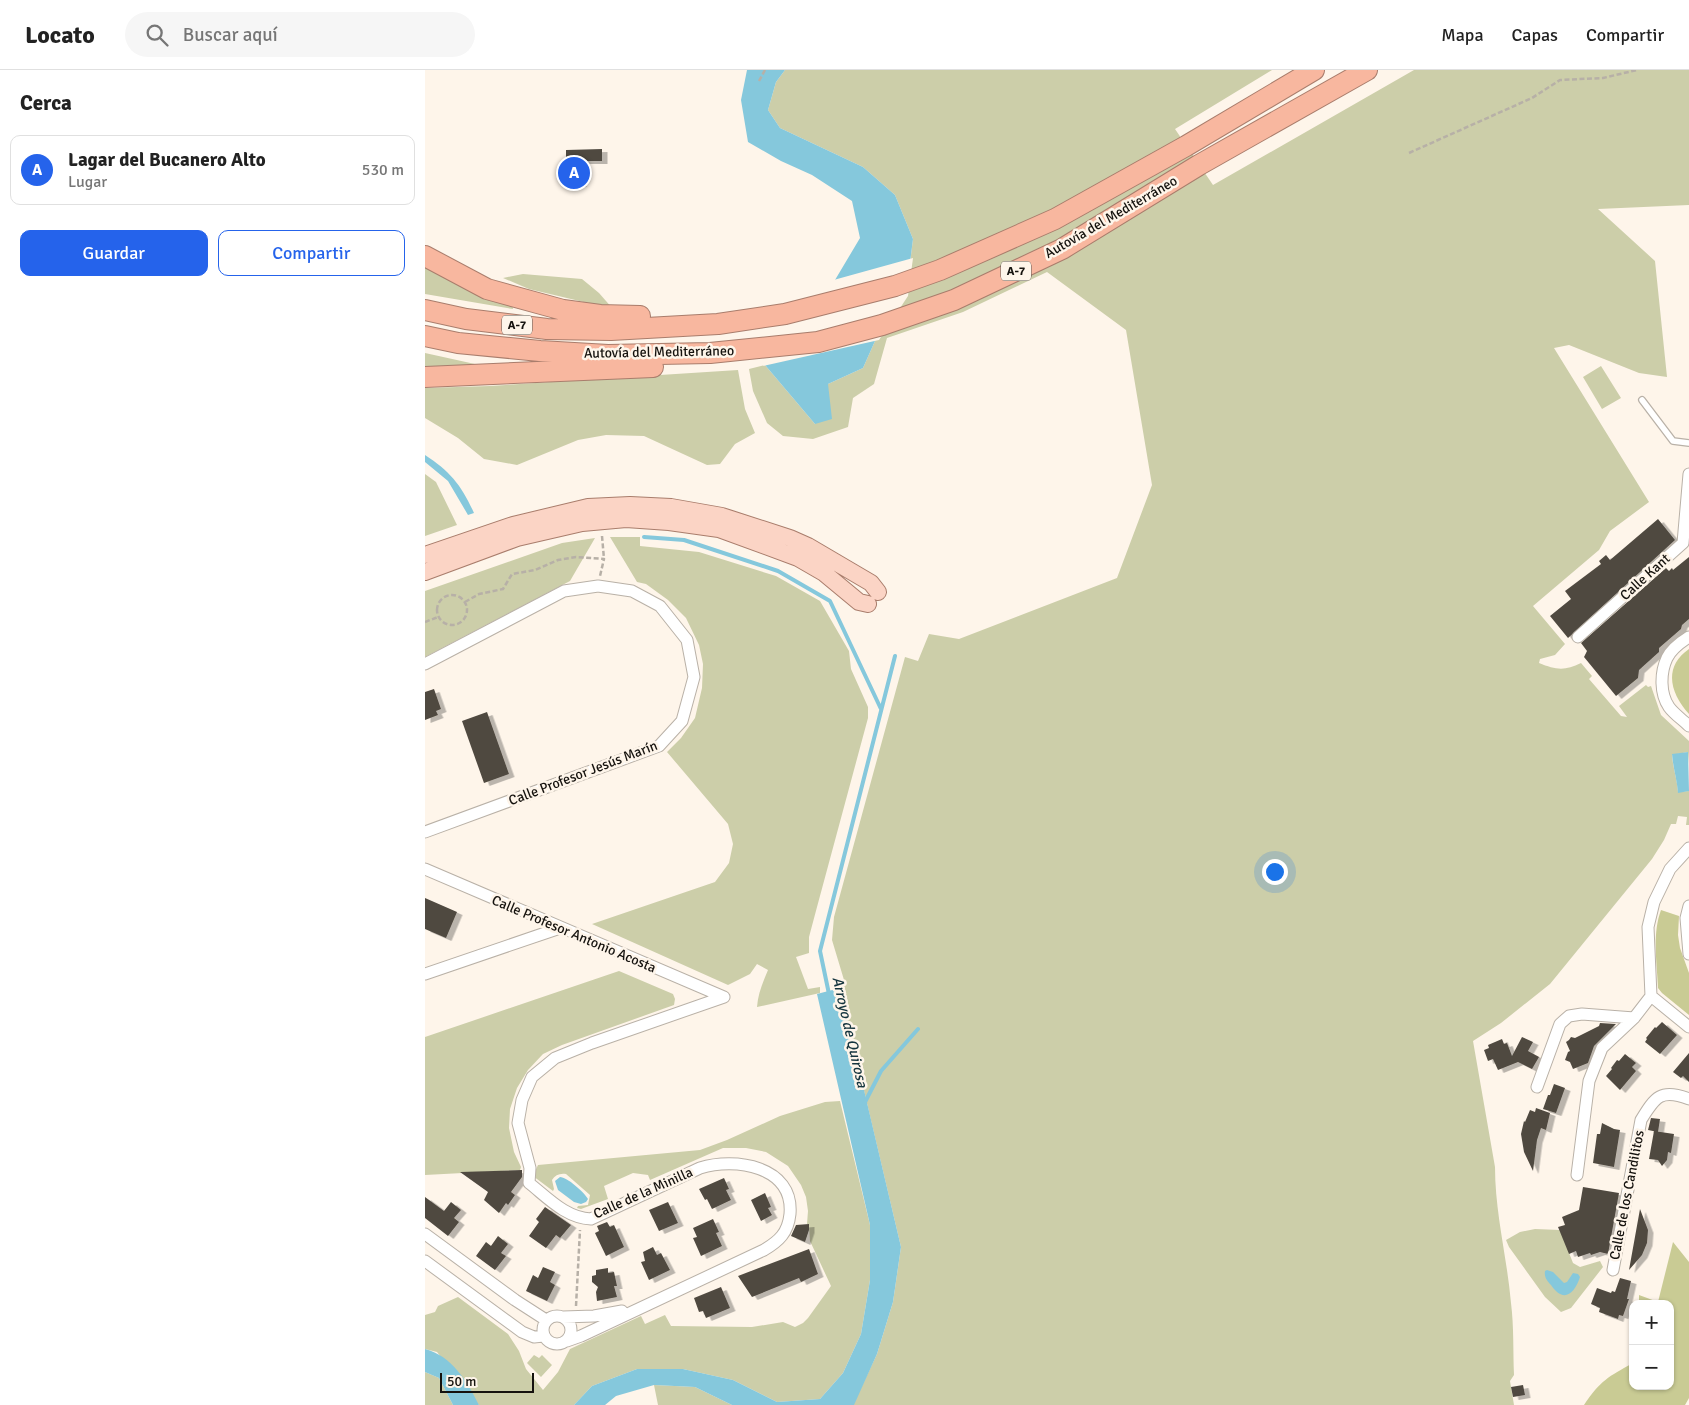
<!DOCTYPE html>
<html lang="es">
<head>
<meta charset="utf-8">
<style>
  body { margin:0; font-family:Signika,sans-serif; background:#f6f6f6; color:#222 }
  .controls { position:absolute; right:15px; bottom:15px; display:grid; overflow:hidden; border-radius:10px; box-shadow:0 1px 4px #0004 }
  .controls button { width:45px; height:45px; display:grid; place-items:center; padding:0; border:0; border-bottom:1px solid #e0e0e0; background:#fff; color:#222; font:25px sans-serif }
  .scale { position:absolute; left:15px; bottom:12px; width:94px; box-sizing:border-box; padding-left:5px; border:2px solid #15120e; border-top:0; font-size:14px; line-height:18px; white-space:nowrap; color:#15120e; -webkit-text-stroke:4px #fef5ea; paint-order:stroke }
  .you { position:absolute; left:849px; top:801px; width:18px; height:18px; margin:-12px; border:4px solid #fff; border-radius:50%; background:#1a73e8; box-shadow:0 0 0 8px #1a73e833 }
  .badge { display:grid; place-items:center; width:32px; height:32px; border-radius:50%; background:#2563eb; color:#fff; font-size:16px; font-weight:700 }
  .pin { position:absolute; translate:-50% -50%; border:2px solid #fff; box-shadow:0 1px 5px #0006 }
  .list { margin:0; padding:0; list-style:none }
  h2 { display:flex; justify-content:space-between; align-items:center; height:65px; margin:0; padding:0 20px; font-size:21px }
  h2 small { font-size:16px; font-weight:400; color:#767676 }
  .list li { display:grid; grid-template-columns:32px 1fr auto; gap:15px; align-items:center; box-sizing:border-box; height:70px; margin:0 10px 10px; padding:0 10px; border:1px solid #e0e0e0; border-radius:10px }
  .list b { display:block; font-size:19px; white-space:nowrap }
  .list p { margin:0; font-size:16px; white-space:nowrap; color:#767676 }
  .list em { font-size:16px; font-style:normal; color:#767676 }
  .actions { display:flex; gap:10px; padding:15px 20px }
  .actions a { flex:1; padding:11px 0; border:1px solid #2563eb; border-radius:10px; text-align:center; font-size:18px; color:#2563eb }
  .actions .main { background:#2563eb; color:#fff }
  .icon { flex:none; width:28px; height:28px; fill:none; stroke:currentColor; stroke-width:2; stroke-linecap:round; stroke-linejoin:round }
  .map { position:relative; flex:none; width:1264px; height:1335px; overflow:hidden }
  header { display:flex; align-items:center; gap:30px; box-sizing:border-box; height:70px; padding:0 25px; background:#fff; border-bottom:1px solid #e0e0e0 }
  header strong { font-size:24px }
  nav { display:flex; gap:28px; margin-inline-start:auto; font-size:18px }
  .search { width:350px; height:45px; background:#f6f6f6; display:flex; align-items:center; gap:12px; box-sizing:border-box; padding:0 18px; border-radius:28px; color:#767676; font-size:19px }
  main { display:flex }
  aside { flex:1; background:#fff }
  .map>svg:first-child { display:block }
</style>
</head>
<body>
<header>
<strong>Locato</strong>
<div class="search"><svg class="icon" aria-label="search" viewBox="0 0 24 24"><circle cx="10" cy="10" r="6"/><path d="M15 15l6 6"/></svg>Buscar aquí</div>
<nav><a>Mapa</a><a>Capas</a><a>Compartir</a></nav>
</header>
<main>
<aside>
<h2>Cerca<small></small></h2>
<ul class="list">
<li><span class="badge">A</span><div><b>Lagar del Bucanero Alto</b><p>Lugar</p></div><em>530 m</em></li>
</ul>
<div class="actions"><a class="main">Guardar</a><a>Compartir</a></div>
</aside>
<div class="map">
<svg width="1264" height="1335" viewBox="0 0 1264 1335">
  <defs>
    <filter id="shadow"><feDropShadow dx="5.5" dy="3" stdDeviation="0" flood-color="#0004"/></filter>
  </defs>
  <rect width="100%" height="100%" fill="#fef5ea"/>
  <path fill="#cccea9" d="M360,0H847L750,59L788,115L989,0H1264V135L1173,139L1230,191L1242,307L1214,303L1144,275L1129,278L1224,432L1185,461L1174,480L1108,536L1140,574L1130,585L1115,589L1114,593C1131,600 1140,601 1156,593L1167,606L1164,609L1196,646L1202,647L1194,636L1221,615L1223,617L1226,616L1236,645L1264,671V694L1263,682L1247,685C1248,698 1252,709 1253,722L1264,721V755H1261L1262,747L1253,746L1251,754H1246L1239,770L1227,789L1125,914L1076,953L1048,971L1070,1097C1070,1143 1082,1187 1086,1233C1089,1257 1088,1281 1089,1305L1085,1311L1089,1335H428L452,1284L468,1232L476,1177L415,919H411L410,914L419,910L407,870L409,847L480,587L493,591L504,564L534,569L692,508L727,415L701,260L622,202L538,242L462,268L449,314L428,328L423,357L388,369L358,366L342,353L328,321L324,299L340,295L390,354L403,314L438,298L450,271L481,225L488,169L470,125L438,97L355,58L343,40L351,12Z
    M0,194L87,234L88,239L0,224Z
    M98,204L157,209L174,223L188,239L104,219L78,208Z
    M0,283L59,296L0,299Z
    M1176,296L1196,328L1177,339L1158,307Z
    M313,300L320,339L330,363L310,374L295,394L282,395L219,366L181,365L153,370L92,395L59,389L33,368L0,348V318L65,316Z
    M0,404L11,412L32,455L0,466Z
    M185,467H215V476L274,482L351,506L395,531L424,581L426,599L443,637V648L392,837L384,867V883L371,887L383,919L395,917V923L332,937C333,923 338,912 343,900L332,894L325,904L303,915L167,854L290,812L304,793L308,774L303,754L242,682L256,668L270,648L277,618L278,594L274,575L261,548L243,530L221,514L212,512Z
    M170,468L145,511L0,587V521L137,473Z
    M194,901L248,924L250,929L249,935L137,975L118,984L103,1000L92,1018L85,1039L84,1058L89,1082L96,1097L95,1100L0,1105V967Z
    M415,1031L445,1155V1210L436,1264L418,1303L395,1329L352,1332L308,1310L258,1299H212L167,1316L149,1335H54L12,1282L0,1279V1245L10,1242L13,1236L33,1227L83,1264L94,1281L101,1299L118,1320L133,1302L145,1279L216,1246L220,1254L240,1245L246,1256L327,1257L358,1252L370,1257L378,1253L383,1248L406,1216L385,1171L384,1154H382L383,1141L381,1127L376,1115L363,1096L341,1082L321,1078H298L225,1110L223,1105L208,1103L179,1116L183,1129L156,1139L152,1138L153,1136L163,1135L165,1125L141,1104C135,1103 130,1105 127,1110L129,1119L128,1121L108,1106L113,1095L275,1080L302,1070L355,1046L400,1032Z
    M1110,1159L1135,1160L1148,1193L1155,1197L1175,1191L1178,1197L1146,1238L1136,1242L1120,1227L1084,1177L1081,1170L1095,1162Z
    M109,1285L114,1288L117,1285L127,1295L116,1307L102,1293Z
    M0,1302L14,1308L28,1335H0Z
    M229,1315L270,1317L307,1335H233Z"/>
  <path fill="#c9cb94" d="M1264,579V644C1245,623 1238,597 1264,579Z
    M1236,840L1254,846L1253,865L1255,878L1264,903V945L1237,923L1233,918C1232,893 1227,864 1236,840Z
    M1248,1172L1264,1192V1328L1260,1335H1159C1176,1310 1183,1307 1208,1293V1316H1245V1234H1214V1225L1233,1232Z"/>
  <path fill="#85c8dc" d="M322,0H360L351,12L343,40L355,58L438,97L470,125L488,169L481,225L450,271L438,298L403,314L407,349L390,354L340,295L365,251L410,210L435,168L427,131L387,105L356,91L323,72L316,30Z
    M0,385C25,401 37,416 49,443L43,445L23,411L0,392Z
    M1263,682L1264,721L1253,723C1252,709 1248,698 1247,684Z
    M415,918L476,1177L468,1232L452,1284L429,1335H307L270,1317L229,1315L191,1326L180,1335H149L167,1316L212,1299H258L308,1310L352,1332L395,1329L418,1303L436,1264L445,1210V1155L392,924Z
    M135,1107C142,1107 159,1122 163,1129L161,1132L156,1134L149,1132L133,1120L130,1111Z
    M1122,1200L1128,1202L1139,1213L1142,1212L1148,1203L1153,1204L1155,1207C1149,1225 1138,1233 1126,1215C1122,1211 1119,1207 1120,1201Z
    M0,1279C27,1286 42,1311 54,1335H28L14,1308L0,1302Z"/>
  <path fill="#fef5ea" d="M488,188L483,226L454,270L338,296L363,250L405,211Z"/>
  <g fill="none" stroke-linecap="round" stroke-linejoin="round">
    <path stroke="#85c8dc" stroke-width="4" d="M219,467L259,470L353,501L405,531L456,639
      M404,924L395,881L470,586
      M439,1034L456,1001L493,959"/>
  </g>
  <path fill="#504a41" filter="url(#shadow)" d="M177,79V91H156V114H141V80Z
    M1233,449L1250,470L1143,568L1125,546L1146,529L1140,521L1176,494L1174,491L1181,485L1185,490Z
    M1264,487V549L1257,555L1256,559L1234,578V582L1214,600L1213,608L1191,626L1159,587L1162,581L1156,573L1241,498L1244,501L1247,498L1248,500Z
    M9,619L16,639L11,641L13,645L0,650V622Z
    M62,642L84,704L59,713L37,651Z
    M0,828L32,842L21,868L0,859Z
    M1237,952L1252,965L1235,984L1220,972L1222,969L1221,968L1230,957L1231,958Z
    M1175,953L1191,954L1169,976L1163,993L1148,999L1145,992L1140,990L1143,982L1145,981L1141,972L1144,970L1146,967L1150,968L1174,956Z
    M1097,967L1108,972L1103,981L1114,987L1107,999L1093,992L1073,1000L1068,989L1063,991L1059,980L1064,978L1063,975L1077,969L1079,974L1082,973L1087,986Z
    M1264,983V1012L1258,1006L1256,1008L1248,1002Z
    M1200,984L1211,993L1207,997L1211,1001L1195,1020L1181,1006L1187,999L1186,998L1192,990L1194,991Z
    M1129,1014L1140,1018L1131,1043L1118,1039L1123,1025H1125Z
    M1111,1038L1125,1043L1121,1060L1116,1058L1112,1070L1108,1101L1099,1082L1096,1064L1099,1051L1100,1052L1105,1040L1110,1042Z
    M1226,1048L1235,1049L1233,1062L1223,1060Z
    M1177,1053L1189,1059L1195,1060L1189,1097L1168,1093L1172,1064H1175Z
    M1229,1061L1249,1064L1246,1083L1243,1082L1242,1090L1237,1096L1233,1090L1224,1089Z
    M97,1100V1107L86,1122L90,1125L83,1135L81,1133L74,1143L59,1130L63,1122L35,1102Z
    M299,1108L304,1119L301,1120L306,1130L287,1139L282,1129L280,1130L274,1119Z
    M1158,1117L1194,1123L1183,1184L1175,1182L1166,1185L1165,1183L1153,1187L1151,1181L1144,1184L1133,1157L1140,1155L1137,1147L1154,1140Z
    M340,1123L346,1137L343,1138L347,1145L336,1151L326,1130Z
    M0,1127L19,1141L26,1132L36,1140L29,1148L34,1152L23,1166L0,1148Z
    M243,1132L253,1153L234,1161L224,1140Z
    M120,1137L146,1155L135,1168L131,1165L121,1178L104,1166L114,1152L111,1149Z
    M1215,1139L1223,1160L1222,1173L1217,1185L1204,1200Z
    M288,1149L294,1162L291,1163L297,1176L276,1186L268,1168L272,1167L268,1158Z
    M182,1152L185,1157L189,1155L199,1177L181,1186L170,1163L174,1161L172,1156Z
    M384,1154V1160L380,1172L366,1166L371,1155Z
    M73,1166L83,1174L76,1183L81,1186L70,1200L51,1186L61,1172L66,1176Z
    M228,1177L232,1185L236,1183L245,1200L224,1210L216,1192L220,1191L218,1182Z
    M384,1179L393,1204L376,1212L374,1208L327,1227L313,1206Z
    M118,1197L130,1202L125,1212L130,1215L122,1231L101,1221L108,1205L113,1208Z
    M183,1198V1203L189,1202L192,1216H189L192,1227L172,1231L171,1222L173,1217L167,1212V1206L171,1205V1200Z
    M1195,1208L1206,1211L1202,1229H1204L1198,1246L1194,1245L1193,1249L1174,1242L1175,1238L1166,1234L1172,1218L1186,1223L1187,1221L1190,1222Z
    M296,1217L305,1238L281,1248L278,1241L274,1242L269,1228Z
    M1098,1315L1100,1325L1088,1327L1086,1317Z"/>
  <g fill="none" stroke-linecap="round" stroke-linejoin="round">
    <g stroke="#b9b1a7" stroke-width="8">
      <path id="service" d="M1217,330L1248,371L1264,373"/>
    </g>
    <g stroke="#b9b1a7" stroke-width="13">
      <path id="minor" d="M1153,567L1258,473L1264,404
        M1264,567C1256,572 1246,580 1242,588C1235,603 1235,624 1244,637C1249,644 1258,650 1264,656
        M0,594L139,521L173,516L207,521L235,536L262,570L269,607L257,651L234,676L0,762
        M1264,778L1245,799L1229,832L1223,857L1226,926L1264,957
        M0,799L299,927
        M1264,836L1261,848L1264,884
        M0,904L135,858
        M1112,1017L1135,954L1144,946L1157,944L1209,948
        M1152,1105L1164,1011L1177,978L1209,948L1226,926
        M0,1164L90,1230L121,1250
        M0,1191L97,1262L109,1267L118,1266
        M1188,1200L1216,1050C1230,1027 1236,1018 1264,1029
        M118 1260a14 14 0 1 1 28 0a14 14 0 1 1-28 0Z
        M138,1247L169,1246L197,1241
        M142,1271L156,1266L339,1180C354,1171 363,1163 365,1144C369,1096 310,1087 275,1098L166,1149C141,1148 123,1128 104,1113L105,1098L93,1053L97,1030L107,1007L130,988L167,973L299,927"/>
    </g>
    <g stroke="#a97d6c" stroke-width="18">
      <path id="primary" d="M0,485L88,455L163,437L205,435L246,437L297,446L365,468L383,476L446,513L453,522
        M0,502L92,468L157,453L201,449L244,452L294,459L373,488L399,503L434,532L443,534"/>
    </g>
    <g stroke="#a97d6c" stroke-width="22">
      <path id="motorway" d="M0,186L62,219L138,240L175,245L215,246
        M0,240L41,249L122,259L186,260L293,254L360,244L470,216L515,200L630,149L761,76L889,0
        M0,266L33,273L115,281L183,285L285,283L393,272L457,255L529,230L637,179L774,95L942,0
        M0,307L228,297"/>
    </g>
    <path stroke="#b7b0a7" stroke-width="2.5" stroke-dasharray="5 2.5" stroke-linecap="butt" d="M334,11L340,0
      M984,83L1107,28L1135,10L1178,8L1212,0
      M177,466L179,489
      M12 540a15 15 0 1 1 30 0a15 15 0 1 1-30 0Z
      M40,532L54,524L78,519L87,504L110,500L133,490L151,487L179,489L175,506
      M0,552L13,547
      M151,1236L155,1160"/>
    <use href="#service" stroke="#fff" stroke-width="5.5"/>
    <use href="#minor" stroke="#fff" stroke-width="11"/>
    <use href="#primary" stroke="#fbd4c5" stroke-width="16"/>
    <use href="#motorway" stroke="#f8b79f" stroke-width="20"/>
  </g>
  <g text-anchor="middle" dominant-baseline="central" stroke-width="5" stroke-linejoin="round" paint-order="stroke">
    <g fill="#fef5ea" stroke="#5b5650" stroke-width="1">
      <rect x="576" y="191.5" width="30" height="19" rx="4"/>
      <rect x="77" y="245.5" width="30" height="19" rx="4"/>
    </g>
    <g font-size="12" font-weight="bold" fill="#15120e">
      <text x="591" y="201">A-7</text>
      <text x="92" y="255">A-7</text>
    </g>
    <g font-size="14" fill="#15120e" stroke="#fef5ea">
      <text transform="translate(686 147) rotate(-30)">Autovía del Mediterráneo</text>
      <text transform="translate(234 282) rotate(-1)">Autovía del Mediterráneo</text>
      <text transform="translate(1220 507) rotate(-42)">Calle Kant</text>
      <text transform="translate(158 703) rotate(-21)">Calle Profesor Jesús Marín</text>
      <text transform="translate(149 864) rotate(23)">Calle Profesor Antonio Acosta</text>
      <text transform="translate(218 1123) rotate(-24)">Calle de la Minilla</text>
      <text transform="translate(1202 1125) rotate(-79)">Calle de los Candilitos</text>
    </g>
    <g font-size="15" font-style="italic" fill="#14343e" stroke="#fef5ea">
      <text transform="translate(425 962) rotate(77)">Arroyo de Quirosa</text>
    </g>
  </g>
</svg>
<div class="controls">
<button>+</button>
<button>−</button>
</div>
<div class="scale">50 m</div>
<div class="you"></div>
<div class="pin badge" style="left:149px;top:103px">A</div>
</div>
</main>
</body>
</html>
